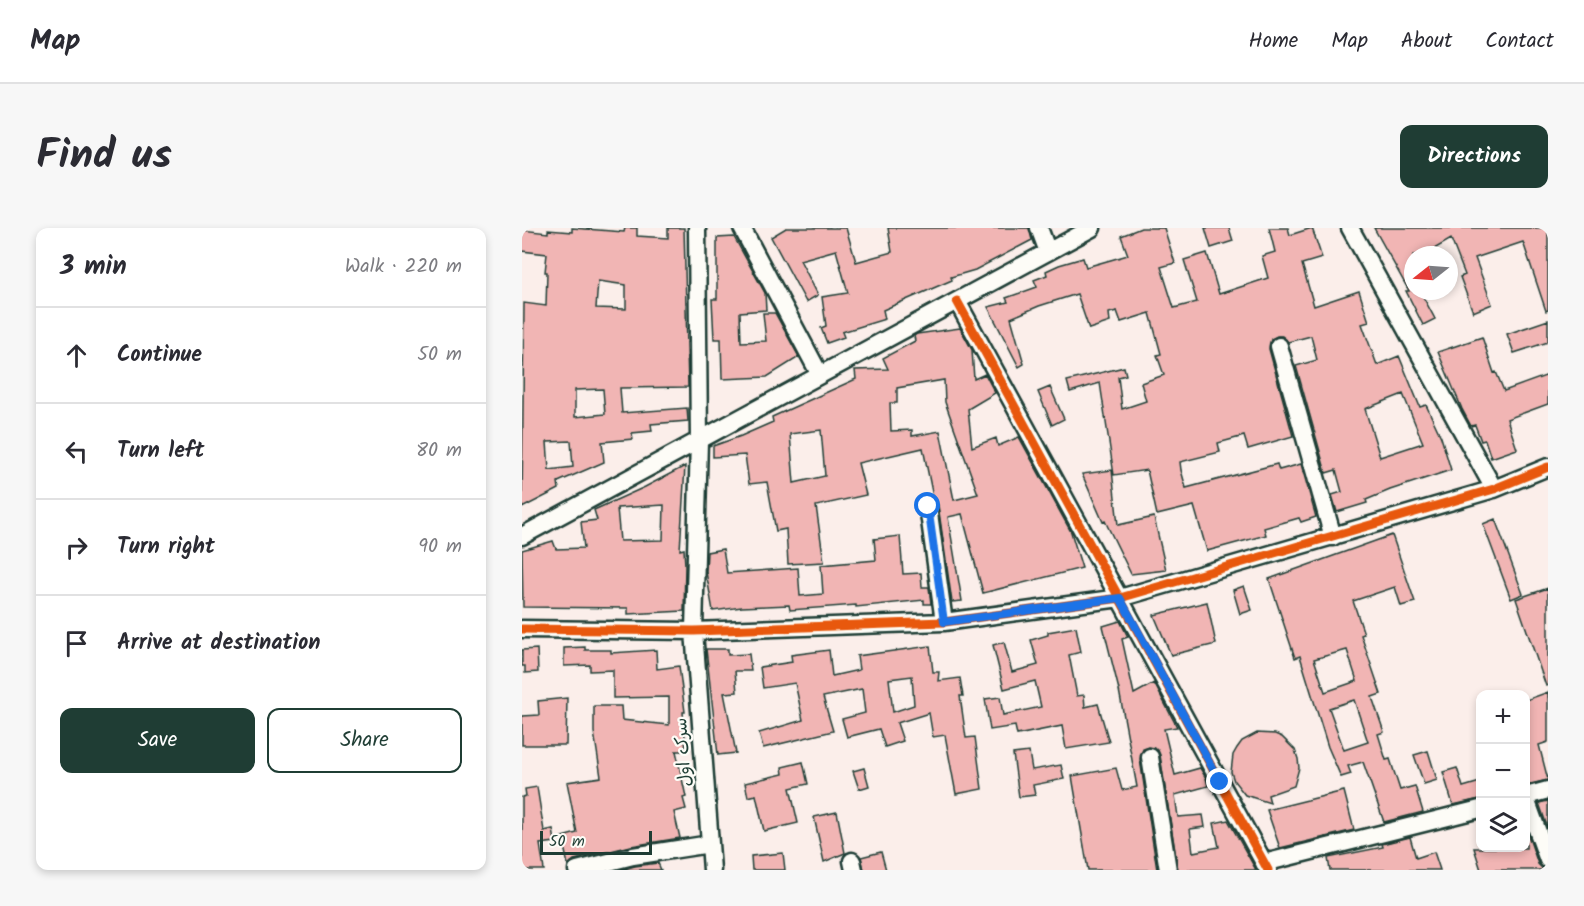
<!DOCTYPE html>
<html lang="en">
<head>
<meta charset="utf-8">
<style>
  body { margin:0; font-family:Kalam,"Playpen Sans Arabic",sans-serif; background:#f7f7f7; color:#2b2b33 }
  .controls { position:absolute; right:18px; bottom:18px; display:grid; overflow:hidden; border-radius:12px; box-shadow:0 3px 9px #0003 }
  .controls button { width:54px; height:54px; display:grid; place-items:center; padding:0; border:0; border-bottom:2px solid #e1e1e2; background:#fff; color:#2b2b33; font:30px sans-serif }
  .compass { position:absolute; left:882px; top:18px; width:54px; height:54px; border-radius:50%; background:#fff; box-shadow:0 3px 9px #0003; rotate:253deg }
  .scale { position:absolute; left:18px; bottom:15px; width:112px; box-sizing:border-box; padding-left:6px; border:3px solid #1f3d34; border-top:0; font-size:16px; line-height:21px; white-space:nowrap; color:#1f3d34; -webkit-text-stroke:4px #fdfcf7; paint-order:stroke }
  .stop { position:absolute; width:18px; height:18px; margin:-14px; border:4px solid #1a73e8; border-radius:50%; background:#fff }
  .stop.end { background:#1a73e8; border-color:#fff; box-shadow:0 2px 6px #0008 }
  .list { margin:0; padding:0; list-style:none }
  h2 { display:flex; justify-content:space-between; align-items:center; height:78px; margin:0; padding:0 24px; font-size:26px }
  h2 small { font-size:20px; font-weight:400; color:#7c7c81 }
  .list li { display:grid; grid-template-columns:39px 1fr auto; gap:18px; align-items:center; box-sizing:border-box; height:96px; padding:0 24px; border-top:2px solid #e1e1e2 }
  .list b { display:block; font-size:22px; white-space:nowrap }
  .list em { font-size:20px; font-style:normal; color:#7c7c81 }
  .actions { display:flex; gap:12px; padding:18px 24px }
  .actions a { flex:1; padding:14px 0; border:2px solid #1f3d34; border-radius:12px; text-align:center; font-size:21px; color:#1f3d34 }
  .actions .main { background:#1f3d34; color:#fff }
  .icon { flex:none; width:33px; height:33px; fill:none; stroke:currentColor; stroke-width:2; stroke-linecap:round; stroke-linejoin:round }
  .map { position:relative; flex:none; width:1026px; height:642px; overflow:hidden; border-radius:12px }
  header { display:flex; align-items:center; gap:36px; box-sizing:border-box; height:84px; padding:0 30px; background:#fff; border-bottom:2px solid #e1e1e2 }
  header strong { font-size:28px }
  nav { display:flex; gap:33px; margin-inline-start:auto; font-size:21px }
  .intro { display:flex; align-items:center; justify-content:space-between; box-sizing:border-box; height:144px; padding:0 36px }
  h1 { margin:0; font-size:42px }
  .button { padding:15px 27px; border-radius:12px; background:#1f3d34; color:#fff; font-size:21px; font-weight:700 }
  main { display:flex; gap:36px; padding:0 36px }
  aside { flex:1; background:#fff; border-radius:12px; box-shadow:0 3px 9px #0003 }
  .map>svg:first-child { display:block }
</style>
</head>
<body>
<header>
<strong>Map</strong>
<nav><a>Home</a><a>Map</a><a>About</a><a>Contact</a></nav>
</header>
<div class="intro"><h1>Find us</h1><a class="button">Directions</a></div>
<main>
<aside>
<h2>3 min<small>Walk · 220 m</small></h2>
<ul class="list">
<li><svg class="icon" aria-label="ahead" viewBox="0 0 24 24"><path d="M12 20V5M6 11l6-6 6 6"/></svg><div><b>Continue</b></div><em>50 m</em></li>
<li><svg class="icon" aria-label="left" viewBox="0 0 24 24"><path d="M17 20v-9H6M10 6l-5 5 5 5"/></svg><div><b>Turn left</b></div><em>80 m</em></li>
<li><svg class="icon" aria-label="right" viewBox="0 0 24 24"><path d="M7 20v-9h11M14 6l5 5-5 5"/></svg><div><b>Turn right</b></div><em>90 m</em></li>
<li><svg class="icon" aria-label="arrive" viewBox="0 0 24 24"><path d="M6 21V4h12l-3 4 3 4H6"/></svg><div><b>Arrive at destination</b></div></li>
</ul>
<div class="actions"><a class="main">Save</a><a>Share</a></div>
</aside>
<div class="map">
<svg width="1026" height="642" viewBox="0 0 1026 642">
  <rect width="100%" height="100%" fill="#fbeeea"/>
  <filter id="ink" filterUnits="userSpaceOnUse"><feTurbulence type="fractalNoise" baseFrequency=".0167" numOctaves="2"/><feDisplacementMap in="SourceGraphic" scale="12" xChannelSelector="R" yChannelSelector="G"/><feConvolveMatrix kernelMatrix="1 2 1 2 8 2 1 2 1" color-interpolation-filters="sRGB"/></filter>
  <g filter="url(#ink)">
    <path fill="#f1b5b4" stroke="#1f3d34" stroke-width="1.5" fill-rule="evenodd" d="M50,0L102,4L103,0H115V8L146,10V0H162L166,159L98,160L100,185L165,180L166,193L129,196L130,203L110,205L111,211L80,214L82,234L36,254L37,261L0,280L2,75L24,78L25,44H23L25,26L0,23V2L26,5V2L50,4ZM76,53L104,57V81L74,80ZM81,161L83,186L53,189V162ZM49,213L51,239L27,242L25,214Z
      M264,0H324L334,34L370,24L366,0H507L510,12L453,42L429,49L430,52L361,82L363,91L320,104L322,109L305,115L299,100L304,98L300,69L326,65L314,22L278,32L296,67L284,74L249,9Z
      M619,0H642L653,35L639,39L652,80L675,74L662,32L685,25L697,66L746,50L740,28L753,24L747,0H766L768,7L790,0L800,30L780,36L792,78L837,63L847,94L840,96L855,137L877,128L898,179L904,177L919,209L929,242L868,262L844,272L845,275L815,284L810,267L820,264L814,242L804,245L774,138L795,132L789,108L766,114L760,108H755L749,111L747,121L771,208L726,221L722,208L696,215L698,224L658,234L659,242L664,260L755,236L757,242L779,236L794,289L779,294L777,290L742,300L744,307L685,323L672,278L635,287L625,242L592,247L578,155L548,164L545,153L602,139L604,147L596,149L600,181L624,173L619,155L642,147L635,127L639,126L628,85L599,94L595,83L587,85L588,94L567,101L555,66L517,78L489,90L502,136L497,139L466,79L486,74L484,70L515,59L512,52L525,47L524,43L537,37L561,30L564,39L606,27L599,8ZM881,166L901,215L858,229L843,181Z
      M683,0H707L711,13L689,20Z
      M852,0H1026V82L1024,83L1001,14L953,30L970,76L951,84L938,49L943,47L929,11L902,27H891V63H898L913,91L901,97L884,63H887Z
      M212,9L243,65L244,82L218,84L219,114L244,113L241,85H253L277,129L245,149L200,151L199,111H192L190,71H195V10Z
      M1026,92V114L992,125L985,106Z
      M438,100L450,122L452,151L463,146L473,165L446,181L450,219L474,210L476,218L497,209L549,304L560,340L461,365L440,286L426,289L440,373L430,374L416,277L411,269L401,220L336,235L344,267L294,278L302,334L266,336L264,301L254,303L245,254L227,256L223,227L191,229V218L219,208L251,194L250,189L334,151L333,142L366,141L361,130L393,113L392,108L395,106ZM422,152L423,174L456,266L432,272L418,203L390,208V202L369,203L368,175H375V160ZM299,202L303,248L272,255L268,206Z
      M960,109L972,145L974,144L982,163L1026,147V176L985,191L995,221L969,230L963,212L959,213L953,197L949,198L940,181L916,124Z
      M528,159L542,191L530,197L516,164Z
      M163,238L158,322L162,321L163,337L162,383L106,386V380L1,379L0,322L31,313L34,321L62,320L59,294L75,292L72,282L123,259ZM142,277L141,312L98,313L95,280Z
      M590,242L596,297L632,289L644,342L609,346L583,293L581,294L560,246Z
      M973,291L1001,366L989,371L961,296Z
      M870,307L893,374L879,378L873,359L831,373L842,406L839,407L859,466L850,469L862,504L856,506L864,532L868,531L878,562L893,558L901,584L862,594L841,534L826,538L829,546L819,549L806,519L778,428L773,430L747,351ZM825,422L835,453L803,464L792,431ZM832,472L846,514L822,522L807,480Z
      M378,308L381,346L399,345L400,359H407L409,376H402V372L334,379V377L268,382L267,377L220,379L191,383L184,344L185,324L201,321L205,345L276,340L278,368L301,366L299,337L354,332L352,311Z
      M722,358L730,382L718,386L711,362Z
      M1026,360V457L1024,458L994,371Z
      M685,374L694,416L649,427L632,387Z
      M598,393L606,409L600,411L612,466L632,455L655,499L642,501L653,547L678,540L684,550L686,558L653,567L656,589L681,587L683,599L668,601L671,624L697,619L692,595L706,592L734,642H656L638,527L636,522L627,519L621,521L618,531L635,642H566L550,548L594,540L600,562L615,559L597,462L581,398Z
      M554,399L559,424L547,427L555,468L562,467L563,479L576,476L587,514L544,521L540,498L495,507L493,498L468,502L463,471L478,469L481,487L519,479L513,453L482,461L471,417L482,414L490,444L516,437L509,412L526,407V404Z
      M408,418L411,444H417L416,453L438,450L441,468H438L444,510L453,509L460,561L434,566L423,507L411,509L407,485L375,495L381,513L363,519L357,501L325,509L320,491L343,485L340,461L301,469L311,503L241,520L237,505L281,492L273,455L241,460L238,439L270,434L269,427L307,422L310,448L337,442L335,428ZM390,448L392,477L371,484L367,451Z
      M63,419V422H89V425L134,422L135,441L157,438L163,484H161L164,523H154L164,569L161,570L164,581L152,584L158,610L109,618L52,632L46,637L40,609L55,605L45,554L79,549L72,504V478H99L100,492L147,497V469L91,470V442L68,443V437L42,438V420Z
      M15,421L16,444L3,445V438H0V422Z
      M184,421H206V427L227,426L229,443H213L215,464L202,465L214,525L196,527Z
      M1026,464V514L1017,517L1026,552L1004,557V472Z
      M45,470L44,517H0V488L17,487L16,473Z
      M735,505L753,506L760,509L773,522L776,531L777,540L772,558L746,567L748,575L723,567L712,553L709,544L711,527L715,520L720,513Z
      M906,523L915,552L902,556L892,527Z
      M507,524L510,542L539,537L542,551L511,557L513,567L497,569L491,526Z
      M281,534L286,556L268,560L276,595L242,603L234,567L226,569L223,555L261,546L260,539Z
      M342,540L347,558L337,561L331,543Z
      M935,540L941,559L958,554V571L931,577L921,544Z
      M15,559L22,603L31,601L33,614L18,616L22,642H0V569L4,568L3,561Z
      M822,563L832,602L758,620L745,582Z
      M1026,573V601L1017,575Z
      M315,584L323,625L302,634L292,589Z
      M1004,601L1016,636L1022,642H959L952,620H1004Z
      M888,609L894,630L912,624L918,642H808L806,630L861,619L860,616Z
      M359,624L364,642H342L339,629Z
      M261,625L263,642H230L229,628Z
      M136,635L139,642H98L113,638Z"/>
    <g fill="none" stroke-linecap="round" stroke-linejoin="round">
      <g stroke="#1f3d34" stroke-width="21">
        <path id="minor" d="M175,0L177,212L172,403L190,642
          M220,0L298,147
          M517,0L526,24
          M828,0L972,261
          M435,73L746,642
          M757,118L811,309
          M406,278L422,394
          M0,308L570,0
          M0,401L172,403L422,394L598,370L972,261L1026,239
          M628,529L646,642
          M1004,568L1026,562
          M1004,571L1026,632
          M330,633L332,642
          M742,635L958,581
          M55,642L111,628L188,616"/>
      </g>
      <use href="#minor" stroke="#fdfcf7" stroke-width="16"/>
      <g stroke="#fdfcf7" stroke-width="13">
        <path id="cycleway" d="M435,73L746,642
          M0,401L172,403L422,394L598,370L972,261L1026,239"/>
      </g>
      <use href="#cycleway" stroke="#e8590c" stroke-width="9"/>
    </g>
  </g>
  <g fill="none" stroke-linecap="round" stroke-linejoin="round" filter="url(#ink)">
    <path stroke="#1a73e8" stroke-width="8" d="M406,278L422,394L598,370L698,554"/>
  </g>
  <g text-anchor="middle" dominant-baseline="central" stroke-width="4.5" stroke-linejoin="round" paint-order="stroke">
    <g font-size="18" fill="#1f3d34" stroke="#fdfcf7">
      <text transform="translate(162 524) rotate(-94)">سرک اول</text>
    </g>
  </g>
</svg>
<div class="controls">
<button>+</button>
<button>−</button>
<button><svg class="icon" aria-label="layers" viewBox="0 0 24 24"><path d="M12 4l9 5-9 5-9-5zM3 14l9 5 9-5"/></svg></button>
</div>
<svg class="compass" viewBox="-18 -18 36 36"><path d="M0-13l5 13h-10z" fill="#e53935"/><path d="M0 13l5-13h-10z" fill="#7c7c81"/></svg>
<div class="scale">50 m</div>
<div class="stop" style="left:406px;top:278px"></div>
<div class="stop end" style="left:698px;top:554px"></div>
</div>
</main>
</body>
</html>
